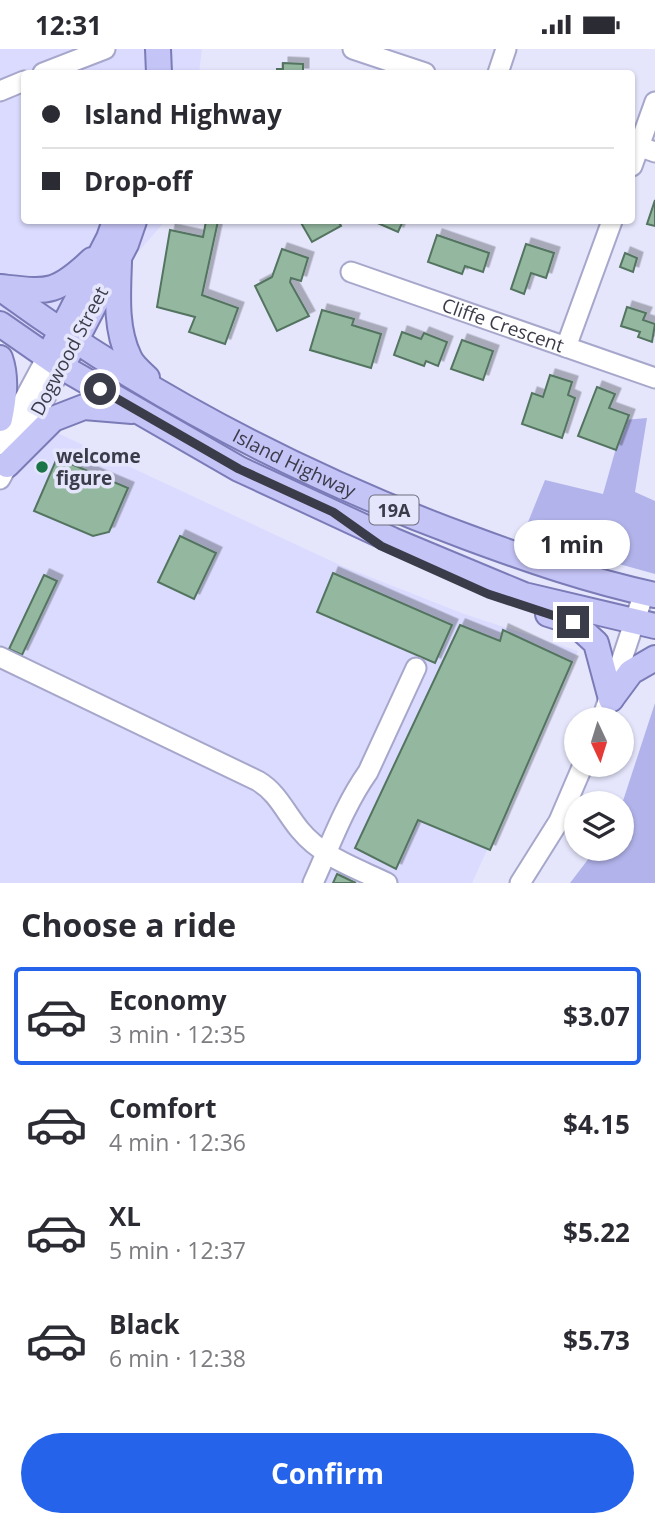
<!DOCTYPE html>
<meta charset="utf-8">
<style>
body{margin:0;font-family:"Open Sans",sans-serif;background:#f7f7f7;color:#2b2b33;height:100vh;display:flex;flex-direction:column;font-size:26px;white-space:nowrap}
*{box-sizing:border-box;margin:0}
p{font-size:23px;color:#7c7c81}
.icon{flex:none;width:38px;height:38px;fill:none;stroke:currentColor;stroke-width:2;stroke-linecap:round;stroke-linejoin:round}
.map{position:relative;height:834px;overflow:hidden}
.panel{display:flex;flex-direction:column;background:#fff;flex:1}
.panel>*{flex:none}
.hud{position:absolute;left:21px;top:21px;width:614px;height:154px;border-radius:7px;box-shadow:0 2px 5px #0004;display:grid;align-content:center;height:154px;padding:0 21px;background:#fff}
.needle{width:46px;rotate:176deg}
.controls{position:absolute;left:564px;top:658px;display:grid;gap:14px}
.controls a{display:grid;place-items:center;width:70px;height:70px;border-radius:50%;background:#fff;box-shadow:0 2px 5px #0004;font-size:35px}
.end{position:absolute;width:32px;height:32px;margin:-16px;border:9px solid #3b3c4a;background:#fff;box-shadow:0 0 0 4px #fff}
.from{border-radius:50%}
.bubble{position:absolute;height:49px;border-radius:24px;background:#fff;box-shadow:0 2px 5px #0004;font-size:23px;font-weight:700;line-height:49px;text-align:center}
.hud b{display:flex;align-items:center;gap:24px;height:66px;font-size:26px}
.hud b+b{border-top:2px solid #e1e1e2}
.hud i{width:18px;height:18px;background:#2b2b33}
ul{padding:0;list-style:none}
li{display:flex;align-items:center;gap:21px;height:98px;margin:0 14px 10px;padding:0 7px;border:4px solid transparent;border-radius:7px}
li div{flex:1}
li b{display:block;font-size:26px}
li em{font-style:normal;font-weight:700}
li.on{border-color:#2563eb}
li>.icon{width:63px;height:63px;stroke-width:1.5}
h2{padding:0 21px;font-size:32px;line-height:84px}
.button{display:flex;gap:14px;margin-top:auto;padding:14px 21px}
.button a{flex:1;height:80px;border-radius:42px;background:#2563eb;color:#fff;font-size:28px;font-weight:700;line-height:80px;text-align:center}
.status{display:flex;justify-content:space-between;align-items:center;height:49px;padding:0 35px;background:#fff;direction:ltr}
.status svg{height:19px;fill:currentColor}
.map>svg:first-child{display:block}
</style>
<div class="status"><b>12:31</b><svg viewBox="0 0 49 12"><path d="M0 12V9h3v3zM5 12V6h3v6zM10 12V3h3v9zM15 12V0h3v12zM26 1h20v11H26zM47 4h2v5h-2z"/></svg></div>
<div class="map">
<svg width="655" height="834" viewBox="0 0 655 834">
<defs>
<filter id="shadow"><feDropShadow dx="5.5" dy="-5.5" stdDeviation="0" flood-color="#0004"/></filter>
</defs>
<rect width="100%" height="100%" fill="#e5e6fc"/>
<g fill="#dadbfe">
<path d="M0,0h202l-3,24h-175v148h141l-118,136 -47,-34z"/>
<path d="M0,341l53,41 289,135 122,48 114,37 -106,232h-472z"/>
</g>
<g fill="#b2b3ea">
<path d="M647,369l-12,74 20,9v73l-133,-37 23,-57 58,14 21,-74z"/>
<path d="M655,654v180h-85l26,-34h25v-42z"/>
</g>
<g fill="#94b7a0" stroke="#537460" stroke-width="2" filter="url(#shadow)">
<path d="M283,14l20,1v9h-26v-4h6z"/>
<path d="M655,151v26l-8,-2z"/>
<path d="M206,172h12l-16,74 36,13 -13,36 -36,-12 6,-15 -38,-10 13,-77 33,7z"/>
<path d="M300,172h38l3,5 -29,16z"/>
<path d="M373,172h30l-5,11z"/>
<path d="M437,186l52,18 -6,19 -18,-6 -3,8 -34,-12z"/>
<path d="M526,195l28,9 -8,25 -15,-5 -7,21 -13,-5z"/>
<path d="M282,200l26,9 -7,23 -10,-3 -1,4 19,34 -32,15 -22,-45 17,-9z"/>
<path d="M625,204l12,5 -4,14 -13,-5z"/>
<path d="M627,258l19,6 -3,7 12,4 -3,18 -14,-5 2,-5 -19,-6z"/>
<path d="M322,261l32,9 -2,6 29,9 -10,34 -61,-18z"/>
<path d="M402,283l19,7 3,-6 23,9 -9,24 -12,-5 -2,5 -30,-11z"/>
<path d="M462,291l31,11 -10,29 -32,-11z"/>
<path d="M550,326l22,7 -4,13 7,3 -13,40 -40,-14 10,-31 11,4z"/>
<path d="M597,338l18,7 -6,14 20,7 -13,35 -38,-14z"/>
<path d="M57,409l71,30 -19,44 -16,4 -59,-25z"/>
<path d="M180,487l36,17 -22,46 -36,-17z"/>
<path d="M333,524l119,52 -17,38 -118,-51z"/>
<path d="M44,526l13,6 -35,74 -13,-6z"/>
<path d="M460,576l40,16 3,-11 69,32 -82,188 -72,-30 -22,49 -41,-21z"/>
<path d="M337,825l19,9h-23z"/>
</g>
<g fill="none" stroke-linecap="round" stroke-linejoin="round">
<g stroke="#a6a7ca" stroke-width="23">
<g id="minor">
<path d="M353,0l72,24"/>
<path d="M43,24l62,-24"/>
<path d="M498,24l8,-24"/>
<path d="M0,42l24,-10"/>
<path d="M632,95l23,8"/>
<path d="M632,117l23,-64"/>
<path id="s1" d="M351,223l304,106"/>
<path d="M566,298l46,-126"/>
<path d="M0,396l47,-88"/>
<path d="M0,430l62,-112"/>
<path d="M0,608l258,124c20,12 27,31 42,49 22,27 56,38 87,53"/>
<path d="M602,670l42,-126"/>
<path d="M313,834c17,-37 31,-77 55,-111l48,-104"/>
<path d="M520,834l39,-62 24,-56"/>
</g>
</g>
<g stroke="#7b7bb7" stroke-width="28">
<g id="major">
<path d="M158,0l1,24"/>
<path d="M119,213c-1,31 -4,66 10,95 3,8 12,15 18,21"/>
<path d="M0,238c48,5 55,8 92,-27"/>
<path id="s2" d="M0,239c143,105 301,188 467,249 62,23 123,44 188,58"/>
<path d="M0,275l62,43 177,102 153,71 132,55 131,31"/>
<path d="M53,298l56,-109 6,-17"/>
<path d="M68,306l58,-111 8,-23"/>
<path d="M0,309c7,20 4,41 0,61"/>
<path d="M7,416l46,-46 31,-12 48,4"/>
<path d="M548,565l25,8 23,21 15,56"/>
<path d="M611,650l20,-27 24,-14"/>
</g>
</g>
<use href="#minor" stroke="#fff" stroke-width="19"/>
<use href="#major" stroke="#c5c4f7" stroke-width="24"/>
</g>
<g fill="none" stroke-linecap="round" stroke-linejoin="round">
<path stroke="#3b3c4a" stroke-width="9" d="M100,340l139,80 94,43 48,34 107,48 85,28"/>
</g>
<circle fill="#1c7549" stroke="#e5e6fc" stroke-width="2.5" cx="42" cy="418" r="7"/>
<g text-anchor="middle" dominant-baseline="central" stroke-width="7" stroke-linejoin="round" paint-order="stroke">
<rect fill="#e5e6fc" stroke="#6e6f7f" stroke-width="2" x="369.5" y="446.5" width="49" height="29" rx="5"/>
<g font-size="18" font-weight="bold" fill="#3b3c4a">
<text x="394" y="461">19A</text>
</g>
<g font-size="19" fill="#3b3c4a" stroke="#e5e6fc">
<text stroke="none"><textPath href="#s1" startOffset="161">Cliffe Crescent</textPath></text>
<text transform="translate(69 302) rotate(-62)">Dogwood Street</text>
<text stroke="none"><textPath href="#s2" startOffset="343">Island Highway</textPath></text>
</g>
<g font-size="19" font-weight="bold" fill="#3b3c4a" stroke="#e5e6fc" text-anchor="start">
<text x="56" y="407">welcome<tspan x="56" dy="22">figure</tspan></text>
</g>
</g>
</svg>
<div class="controls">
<a><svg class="needle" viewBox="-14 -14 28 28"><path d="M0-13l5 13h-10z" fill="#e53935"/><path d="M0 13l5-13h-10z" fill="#7c7c81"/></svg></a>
<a><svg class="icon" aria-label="layers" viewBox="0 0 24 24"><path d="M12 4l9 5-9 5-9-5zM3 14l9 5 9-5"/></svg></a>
</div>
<i class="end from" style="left:100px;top:340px"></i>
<i class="end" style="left:573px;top:573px"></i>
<div class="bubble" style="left:514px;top:471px;width:116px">1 min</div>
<div class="hud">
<b><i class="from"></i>Island Highway</b>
<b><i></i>Drop-off</b>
</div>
</div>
<section class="panel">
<h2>Choose a ride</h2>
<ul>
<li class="on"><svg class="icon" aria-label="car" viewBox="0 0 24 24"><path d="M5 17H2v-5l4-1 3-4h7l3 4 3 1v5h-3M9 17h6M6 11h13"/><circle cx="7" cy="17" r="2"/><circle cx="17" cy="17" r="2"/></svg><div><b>Economy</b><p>3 min · 12:35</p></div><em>$3.07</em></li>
<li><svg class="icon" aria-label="car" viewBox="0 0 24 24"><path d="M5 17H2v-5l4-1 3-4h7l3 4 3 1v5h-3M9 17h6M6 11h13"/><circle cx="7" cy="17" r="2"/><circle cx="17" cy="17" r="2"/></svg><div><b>Comfort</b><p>4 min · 12:36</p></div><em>$4.15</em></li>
<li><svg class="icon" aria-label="car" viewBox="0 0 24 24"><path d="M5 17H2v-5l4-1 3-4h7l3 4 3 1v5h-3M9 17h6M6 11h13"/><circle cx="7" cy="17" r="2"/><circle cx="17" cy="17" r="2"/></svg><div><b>XL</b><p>5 min · 12:37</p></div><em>$5.22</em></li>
<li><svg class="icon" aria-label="car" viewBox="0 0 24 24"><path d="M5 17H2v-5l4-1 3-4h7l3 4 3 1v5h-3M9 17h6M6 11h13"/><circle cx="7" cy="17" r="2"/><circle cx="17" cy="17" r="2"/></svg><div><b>Black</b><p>6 min · 12:38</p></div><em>$5.73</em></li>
</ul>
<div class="button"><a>Confirm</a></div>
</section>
